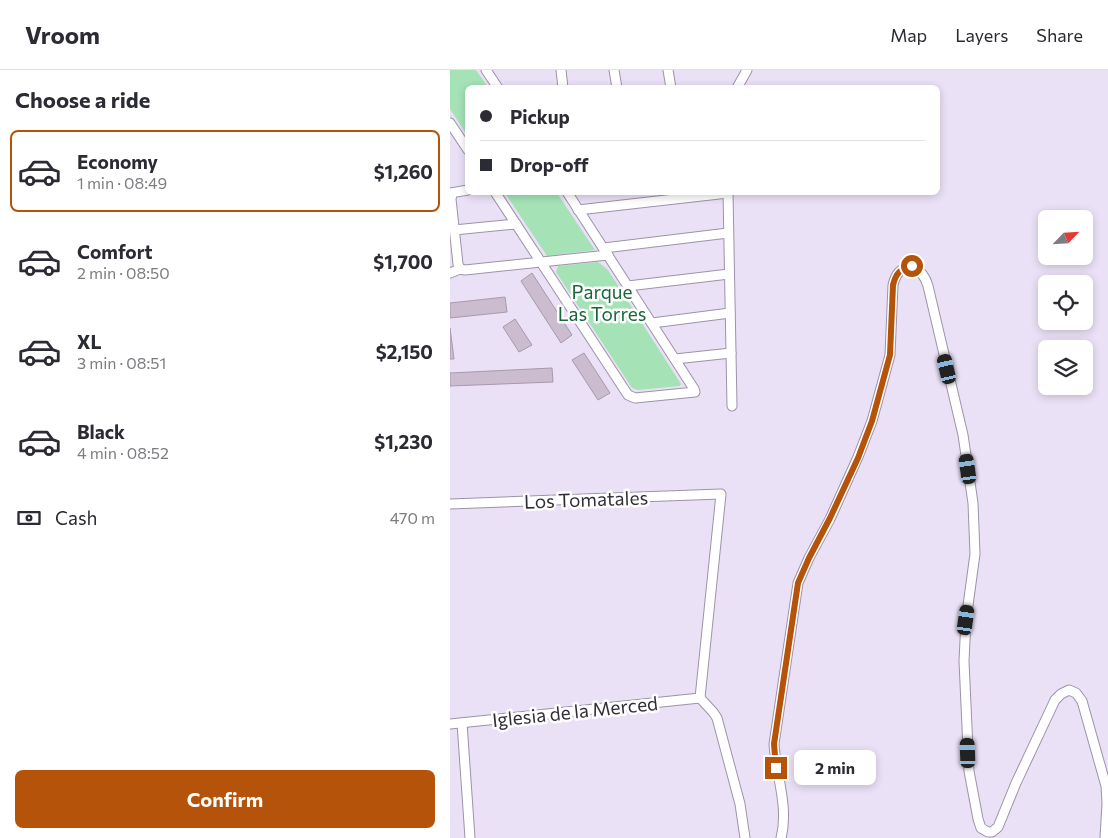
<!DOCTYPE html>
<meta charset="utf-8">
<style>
body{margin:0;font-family:Commissioner,sans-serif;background:#f7f7f7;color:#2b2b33;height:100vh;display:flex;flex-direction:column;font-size:19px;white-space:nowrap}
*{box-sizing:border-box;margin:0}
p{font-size:16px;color:#7c7c81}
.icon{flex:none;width:28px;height:28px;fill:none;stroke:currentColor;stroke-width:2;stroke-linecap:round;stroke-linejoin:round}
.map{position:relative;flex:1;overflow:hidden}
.side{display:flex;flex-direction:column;background:#fff;width:450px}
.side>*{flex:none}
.banner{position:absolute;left:15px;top:15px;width:475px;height:110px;border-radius:8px;box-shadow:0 2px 8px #0003;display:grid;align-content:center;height:110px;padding:0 15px;background:#fff}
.needle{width:32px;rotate:65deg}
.tools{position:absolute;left:588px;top:140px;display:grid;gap:10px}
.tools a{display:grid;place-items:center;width:55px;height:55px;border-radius:8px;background:#fff;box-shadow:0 2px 8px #0003;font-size:25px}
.end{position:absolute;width:22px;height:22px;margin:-11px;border:6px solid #b45309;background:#fff;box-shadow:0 0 0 2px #fff}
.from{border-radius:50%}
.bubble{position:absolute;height:35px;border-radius:8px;background:#fff;box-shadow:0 2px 8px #0003;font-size:16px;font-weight:700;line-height:35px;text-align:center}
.car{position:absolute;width:15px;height:30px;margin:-15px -8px;border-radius:6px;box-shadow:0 0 4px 1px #0007;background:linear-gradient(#222 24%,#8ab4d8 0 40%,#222 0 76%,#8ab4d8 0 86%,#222 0)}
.banner b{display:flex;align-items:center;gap:18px;height:48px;font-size:19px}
.banner b+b{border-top:1px solid #e1e1e2}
.banner i{width:12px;height:12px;background:#2b2b33}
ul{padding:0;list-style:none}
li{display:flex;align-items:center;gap:15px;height:82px;margin:0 10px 8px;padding:0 5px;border:2px solid transparent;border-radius:8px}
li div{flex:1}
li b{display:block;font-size:19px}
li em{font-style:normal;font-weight:700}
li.selected{border-color:#b45309}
li>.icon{width:45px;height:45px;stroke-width:1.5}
h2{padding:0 15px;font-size:22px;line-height:60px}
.pay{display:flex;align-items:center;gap:12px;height:55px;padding:0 15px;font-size:19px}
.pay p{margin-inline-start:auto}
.cta{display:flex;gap:10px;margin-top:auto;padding:10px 15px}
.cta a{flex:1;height:58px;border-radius:8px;background:#b45309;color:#fff;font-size:20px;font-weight:700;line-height:58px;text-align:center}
header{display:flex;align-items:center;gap:30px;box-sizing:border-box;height:70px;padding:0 25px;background:#fff;border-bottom:1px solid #e1e1e2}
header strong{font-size:24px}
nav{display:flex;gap:28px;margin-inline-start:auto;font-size:18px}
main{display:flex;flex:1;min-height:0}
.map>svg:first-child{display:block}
</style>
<header>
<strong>Vroom</strong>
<nav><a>Map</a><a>Layers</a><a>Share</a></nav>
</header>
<main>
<section class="side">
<h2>Choose a ride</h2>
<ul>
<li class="selected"><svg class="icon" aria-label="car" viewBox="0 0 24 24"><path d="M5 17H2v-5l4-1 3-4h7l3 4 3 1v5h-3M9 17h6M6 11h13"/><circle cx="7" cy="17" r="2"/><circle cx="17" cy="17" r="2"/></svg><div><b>Economy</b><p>1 min · 08:49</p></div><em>$1,260</em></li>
<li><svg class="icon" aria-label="car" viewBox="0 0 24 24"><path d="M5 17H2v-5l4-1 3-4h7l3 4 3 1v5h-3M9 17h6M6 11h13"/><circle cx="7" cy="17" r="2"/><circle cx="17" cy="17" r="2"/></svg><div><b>Comfort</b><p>2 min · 08:50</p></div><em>$1,700</em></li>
<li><svg class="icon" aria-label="car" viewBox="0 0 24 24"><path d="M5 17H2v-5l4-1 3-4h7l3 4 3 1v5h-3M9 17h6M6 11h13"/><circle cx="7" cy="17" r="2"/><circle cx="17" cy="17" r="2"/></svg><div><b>XL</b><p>3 min · 08:51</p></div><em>$2,150</em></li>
<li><svg class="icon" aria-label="car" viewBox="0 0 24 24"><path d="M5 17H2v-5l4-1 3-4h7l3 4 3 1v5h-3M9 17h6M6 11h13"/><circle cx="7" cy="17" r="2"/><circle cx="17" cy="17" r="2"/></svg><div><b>Black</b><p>4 min · 08:52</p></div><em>$1,230</em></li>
</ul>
<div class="pay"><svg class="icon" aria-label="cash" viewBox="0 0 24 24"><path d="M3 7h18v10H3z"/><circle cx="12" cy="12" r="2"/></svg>Cash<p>470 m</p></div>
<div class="cta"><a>Confirm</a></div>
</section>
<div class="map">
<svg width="658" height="768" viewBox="0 0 658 768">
<rect width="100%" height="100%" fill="#ebe1f7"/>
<g fill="#a5e3b7">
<path d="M0,0h26l12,17 -20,1 -1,47 -17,-26z"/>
<path d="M55,123h52l38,57 -48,6z"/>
<path d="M148,192l10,8 73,114 -1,2 -42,4 -6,-2 -76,-116 2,-6z"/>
</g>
<g fill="#ccbccf" stroke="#a898ab">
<path d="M82,203l40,62 -11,8 -40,-62z"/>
<path d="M55,227l2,15 -57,6v-15z"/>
<path d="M65,249l17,26 -13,7 -16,-25z"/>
<path d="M0,258l4,31h-4z"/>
<path d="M134,283l26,40 -12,7 -26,-40z"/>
<path d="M102,298l1,14 -103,4v-13z"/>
</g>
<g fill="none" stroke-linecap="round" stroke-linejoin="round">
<g stroke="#9d93a7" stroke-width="11">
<g id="minor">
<path d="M36,0l12,18"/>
<path d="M111,0l2,18"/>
<path d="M164,0l3,18"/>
<path d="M218,0l3,18"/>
<path d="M287,18l10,-18"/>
<path d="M0,53l18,27"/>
<path d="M45,122l133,203 7,3 60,-6 -1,-3 -127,-197"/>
<path d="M278,122l4,214"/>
<path d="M0,123l18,-3"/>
<path d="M2,124l-1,5 7,65 2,5"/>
<path d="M128,140l150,-17"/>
<path d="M4,160l62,-6"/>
<path d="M154,178l124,-15"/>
<path d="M0,203l10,-4 5,1 143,-15"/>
<path d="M178,216l101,-12"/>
<path d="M202,253l78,-10"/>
<path d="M225,289l56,-6"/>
<path d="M0,434l271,-10 -21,204"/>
<path d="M250,628l13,14 4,6 23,86 5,34"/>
<path d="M12,653l8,115"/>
<path d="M0,654l250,-26"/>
<path d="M331,768c8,-31 -5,-63 -7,-94l24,-161 11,-25 21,-39 28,-62 14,-36 18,-66 3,-70c3,-12 7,-16 18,-19 10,5 14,10 17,20l35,149 10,68 2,51 -9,66 -2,41 5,110 9,48 3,9 7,4h4l6,-5 18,-44 39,-83 6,-6 8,-4 7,3 6,8 24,85 1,17 -2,35"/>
</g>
</g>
<use href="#minor" stroke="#fff" stroke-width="9"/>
</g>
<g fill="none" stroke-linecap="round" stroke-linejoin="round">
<path stroke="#b45309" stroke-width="6" d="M326,698l-2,-24 24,-161 11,-25 21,-40 28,-60 14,-37 18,-66 3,-70c3,-12 7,-16 19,-19"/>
</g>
<g text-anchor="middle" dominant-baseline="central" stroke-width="5" stroke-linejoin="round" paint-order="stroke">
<g font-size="19" fill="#17673a" stroke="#fff">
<text x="152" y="221">Parque<tspan x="152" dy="22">Las Torres</tspan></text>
</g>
<g font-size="19" fill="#322e36" stroke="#fff">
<text transform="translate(136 429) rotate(-2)">Los Tomatales</text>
<text transform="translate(125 641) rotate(-6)">Iglesia de la Merced</text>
</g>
</g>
</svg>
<div class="tools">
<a><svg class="needle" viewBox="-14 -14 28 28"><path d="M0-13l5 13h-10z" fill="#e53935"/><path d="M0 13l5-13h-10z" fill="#7c7c81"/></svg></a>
<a><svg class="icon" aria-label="locate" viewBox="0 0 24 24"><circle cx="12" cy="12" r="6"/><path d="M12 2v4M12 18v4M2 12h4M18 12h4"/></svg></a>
<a><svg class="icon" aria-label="layers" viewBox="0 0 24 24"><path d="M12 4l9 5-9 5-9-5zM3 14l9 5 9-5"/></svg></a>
</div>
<i class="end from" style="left:462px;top:196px"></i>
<i class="end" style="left:326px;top:698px"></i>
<div class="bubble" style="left:344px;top:680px;width:82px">2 min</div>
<i class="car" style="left:497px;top:299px;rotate:347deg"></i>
<i class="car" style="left:518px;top:399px;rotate:352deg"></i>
<i class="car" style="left:516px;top:550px;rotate:8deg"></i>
<i class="car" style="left:518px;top:683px;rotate:358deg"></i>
<div class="banner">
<b><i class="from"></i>Pickup</b>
<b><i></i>Drop-off</b>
</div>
</div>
</main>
